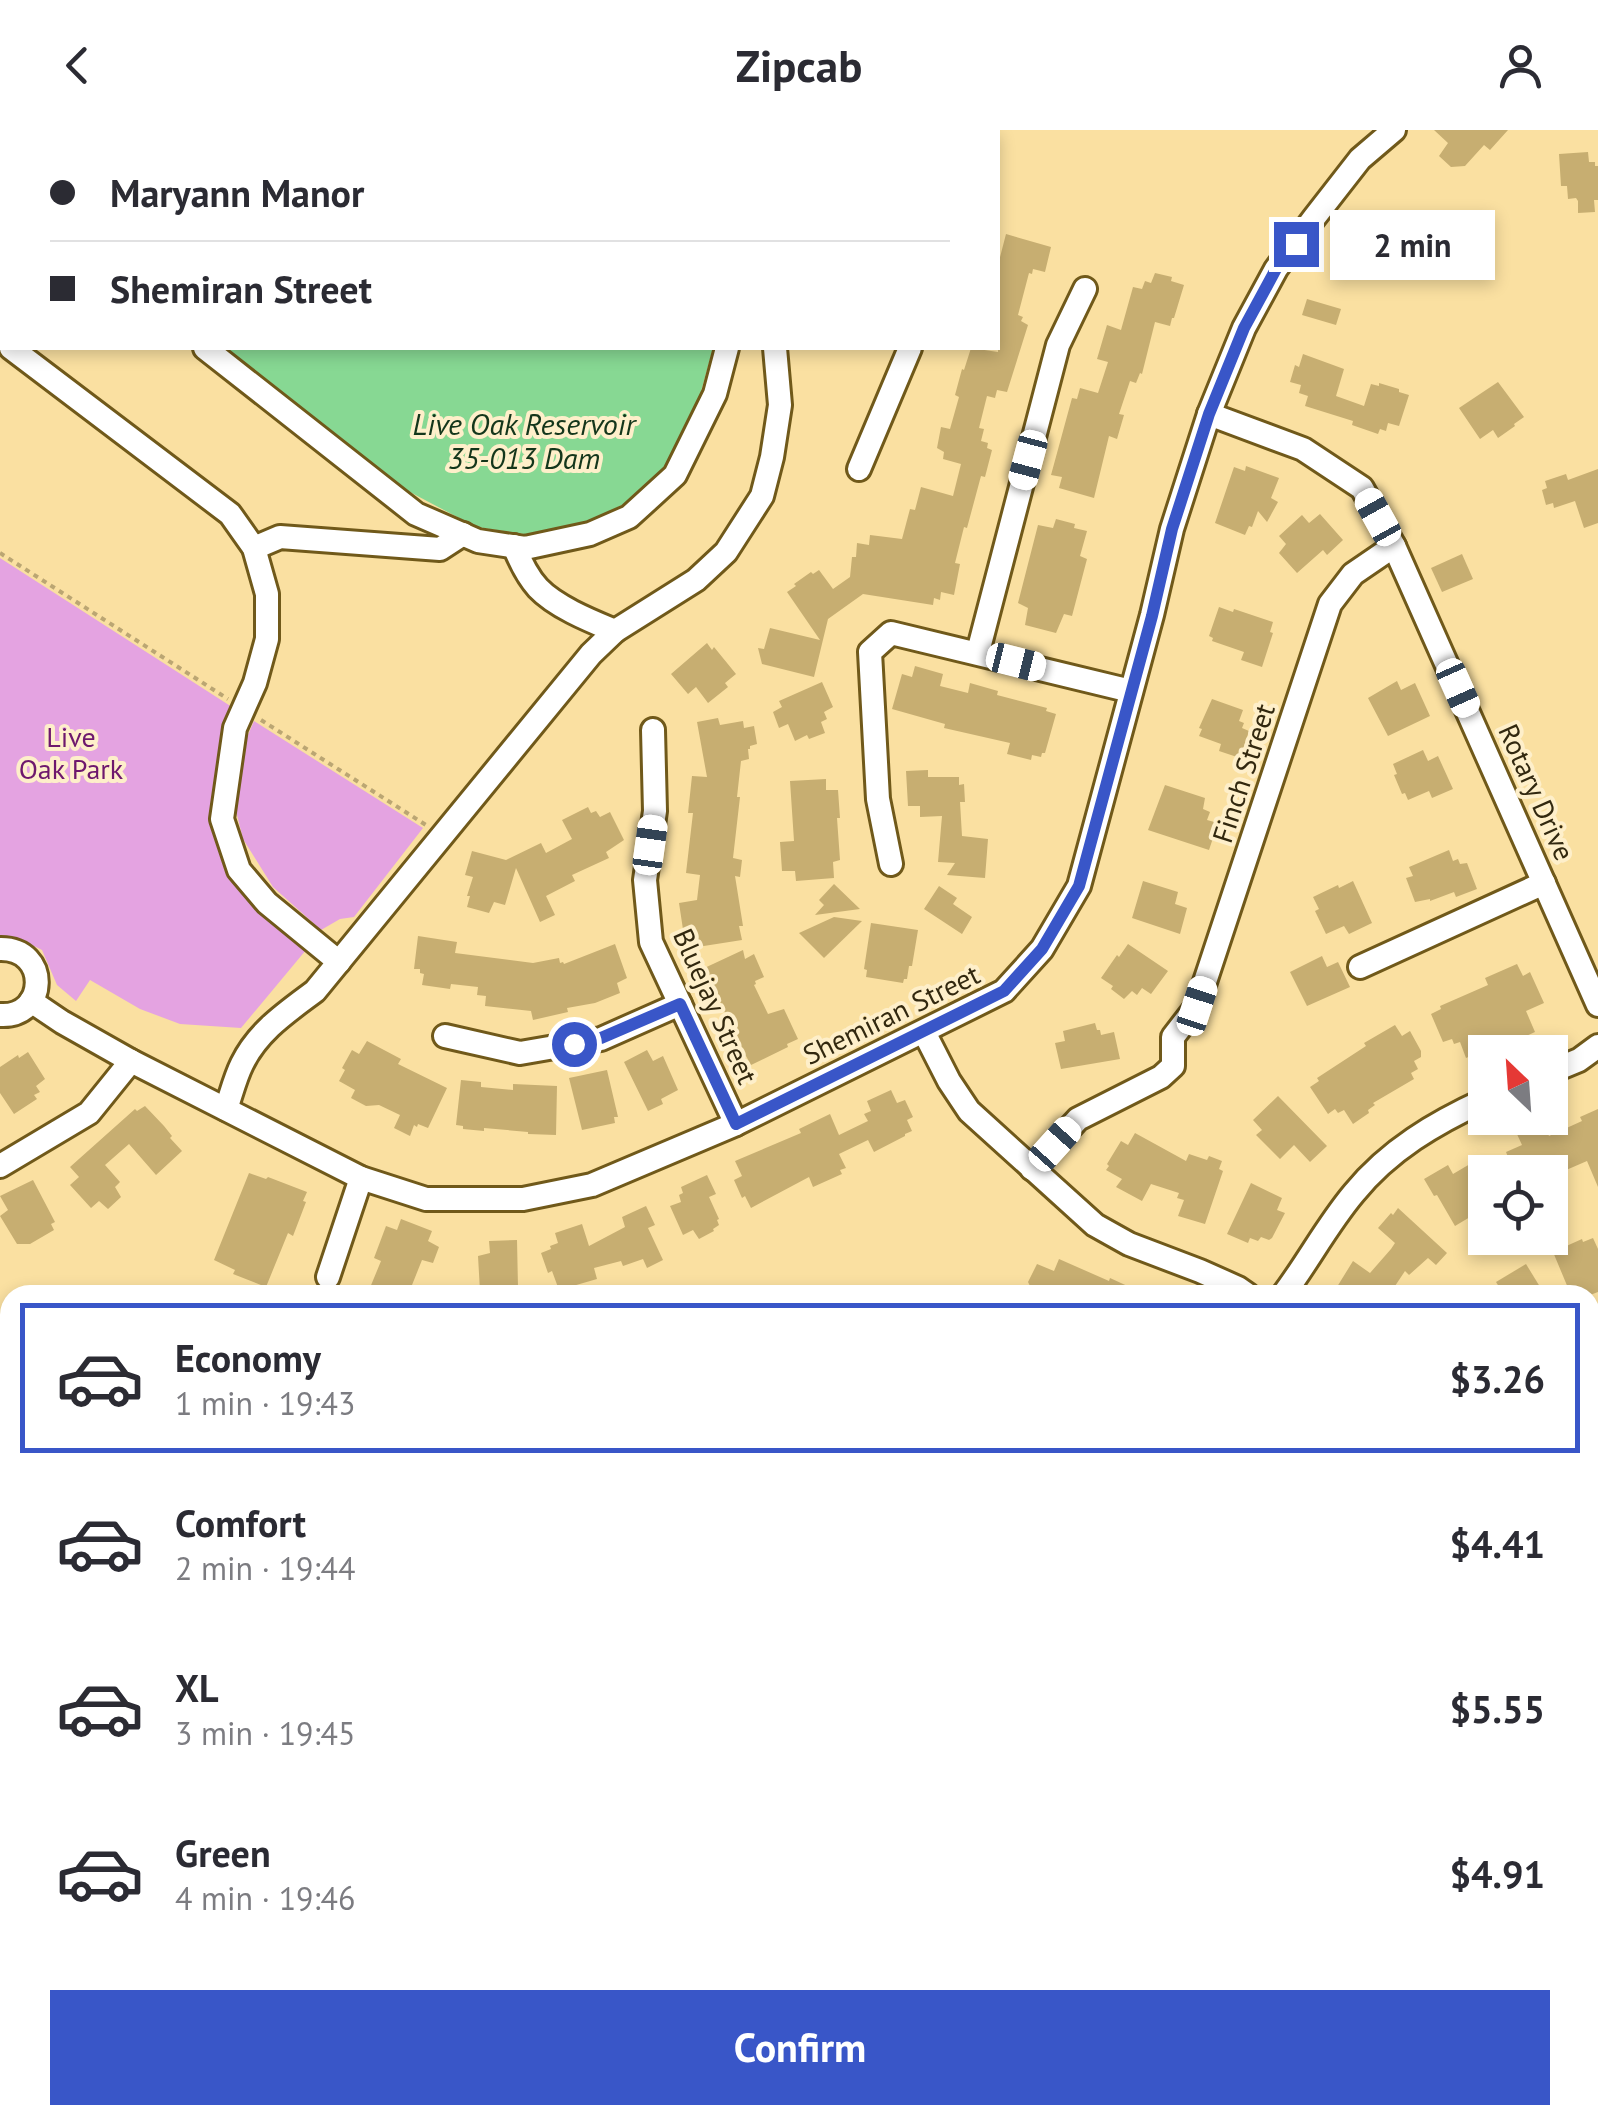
<!DOCTYPE html>
<meta charset="utf-8">
<style>
body{margin:0;font-family:"PT Sans",sans-serif;background:#f7f7f7;color:#2b2b33;height:100vh;display:flex;flex-direction:column;font-size:38px;white-space:nowrap}
*{box-sizing:border-box;margin:0}
p{font-size:32px;color:#7c7c81}
.icon{flex:none;width:55px;height:55px;fill:none;stroke:currentColor;stroke-width:2;stroke-linecap:round;stroke-linejoin:round}
.map{position:relative;flex:1;overflow:hidden}
.sheet{position:absolute;left:0px;top:1155px;width:1600px;height:840px;display:flex;flex-direction:column;background:#fff;border-radius:30px 30px 0 0;box-shadow:0 5px 15px #0003}
.sheet>*{flex:none}
.guide{position:absolute;left:0px;top:0px;width:1000px;height:220px;box-shadow:0 5px 15px #0003;display:grid;align-content:center;height:220px;padding:0 50px;background:#fff}
.needle{width:65px;rotate:335deg}
.controls{position:absolute;left:1468px;top:905px;display:grid;gap:20px}
.controls a{display:grid;place-items:center;width:100px;height:100px;border-radius:0px;background:#fff;box-shadow:0 5px 15px #0003;font-size:50px}
.end{position:absolute;width:45px;height:45px;margin:-22px;border:12px solid #3956c8;background:#fff;box-shadow:0 0 0 5px #fff}
.from{border-radius:50%}
.bubble{position:absolute;height:70px;border-radius:0px;background:#fff;box-shadow:0 5px 15px #0003;font-size:32px;font-weight:800;line-height:70px;text-align:center}
.car{position:absolute;width:30px;height:60px;margin:-30px -15px;border-radius:12px;box-shadow:0 0 8px 2px #0007;background:linear-gradient(#fff 24%,#345 0 40%,#fff 0 76%,#345 0 86%,#fff 0)}
.guide b{display:flex;align-items:center;gap:35px;height:95px;font-size:38px}
.guide b+b{border-top:2px solid #e1e1e2}
.guide i{width:25px;height:25px;background:#2b2b33}
ul{padding:18px 0 0;list-style:none}
li{display:flex;align-items:center;gap:30px;height:150px;margin:0 20px 15px;padding:0 30px;border:5px solid transparent;border-radius:0px}
li div{flex:1}
li b{display:block;font-size:38px}
li em{font-style:normal;font-weight:800}
li.selected{border-color:#3956c8}
li>.icon{width:90px;height:90px;stroke-width:1.5}
.button{display:flex;gap:20px;margin-top:auto;padding:20px 50px}
.button a{flex:1;height:115px;border-radius:0px;background:#3956c8;color:#fff;font-size:40px;font-weight:800;line-height:115px;text-align:center}
header{display:flex;justify-content:space-between;align-items:center;height:130px;padding:0 50px;background:#fff;font-size:45px;font-weight:800}
.map>svg:first-child{display:block}
</style>
<header><svg class="icon" aria-label="back" viewBox="0 0 24 24"><path d="M15 5l-7 7 7 7"/></svg>Zipcab<svg class="icon" aria-label="person" viewBox="0 0 24 24"><circle cx="12" cy="8" r="4"/><path d="M4 21q1-7 8-7t8 7"/></svg></header>
<div class="map">
<svg width="1598" height="1995" viewBox="0 0 1598 1995">
<rect width="100%" height="100%" fill="#fae0a1"/>
<g fill="#e4a3e1">
<path d="M0,428l232,149 -14,51 -2,46 4,32 86,114 -65,78 -61,-4 -40,-15 -50,-29 -14,21 -19,-16 -15,-35 -18,-9 -24,-3z"/>
<path d="M254,591l169,107 -69,89 -14,2 -19,11 -48,-43 -30,-48 -9,-36 7,-52z"/>
</g>
<g fill="#87d893">
<path d="M0,0h770v2h-768v44l-2,-2z"/>
<path d="M223,218h490l-19,69 -28,48 -38,37 -47,24 -51,9 -54,-8 -68,-36z"/>
</g>
<g fill="#c7ae71">
<path d="M1434,0h74l-18,20 -6,-5 -19,21 -14,1 -12,-11 9,-13z"/>
<path d="M1588,22l1,10h6v4h3v34h-4l1,12 -17,1v-12l-2,-3 -8,1 -1,-13h-6l-2,-32z"/>
<path d="M1006,104l45,13 -6,25 -12,-3 -1,5 -3,-1 -11,42 5,2 -2,4 7,4 -21,67 -10,-2 -2,8 -8,-2 -8,32 5,1 -3,12 7,2 -1,5 5,2 -7,27 -4,-1 -14,52 -3,-1 -9,36 5,1 -6,31 -13,-3 -1,8 -6,-2 -1,7 -70,-11 -35,25 -14,58 -52,-13 -4,-16 6,1 6,-21 50,12 -33,-48 9,-6 -2,-2 17,-12 2,2 6,-4 14,19 17,-12 2,-20h4l1,-14 12,2 1,-10 32,4 8,-30 5,1 6,-23 32,9 8,-32 -18,-5 1,-7 -7,-4 4,-21 9,2 9,-32 -4,-2 7,-26 2,1 7,-22 27,4v-87z"/>
<path d="M1155,143l17,4 -1,4 13,4 -10,33h-2l-2,8 -15,-4 -13,52 -2,-1 -4,10 -6,-2 -11,33 5,1 -7,24 -8,-3 -15,62 -35,-10 3,-11 -11,-2 21,-77 5,1 3,-11 18,5 10,-31 -11,-3 10,-34 14,5 12,-43 9,2 3,-8 6,2z"/>
<path d="M1307,169l34,10 -5,16 -34,-10z"/>
<path d="M1303,224l41,15 -8,27 28,10 7,-22 8,2v-3l20,6v3l10,3 -10,31 -11,-3 -2,8 -6,-2 -2,5 -26,-9 1,-4 -48,-15 3,-10 -9,-3 2,-8 -11,-3 5,-17 4,2z"/>
<path d="M1498,252l26,35 -10,7 1,2 -17,12 -5,-8 -13,9 -21,-31z"/>
<path d="M1246,336l33,12 -8,20 7,4 -11,20 -9,-11 -6,16 -3,-1 -4,9 -30,-12 19,-56 11,4z"/>
<path d="M1598,339v54l-14,5 -9,-27 -21,7 -1,-5 -7,2 -4,-15 5,-2 -2,-7 21,-7 2,6z"/>
<path d="M1320,384l23,26 -16,15 -4,-5 -26,23 -18,-20 7,-9 -7,-8 23,-21 7,8z"/>
<path d="M1056,389l19,5 -1,4 13,3 -7,25 7,3 -15,57 -8,-2 -8,19 -31,-8 3,-17 -10,-5 20,-78 15,3z"/>
<path d="M1462,424l11,25 -31,13 -11,-24z"/>
<path d="M1219,477l14,5 1,-3 39,13 -3,10 3,1 -11,34 -21,-7 3,-8 -32,-11 1,-3 -4,-2z"/>
<path d="M707,513l5,7 2,-3 22,27 -11,9 3,4 -20,16 -12,-16 -8,7 -17,-20z"/>
<path d="M915,536l28,8 -3,12 28,7 2,-10 28,8 -1,4 50,13 -1,3 10,3 -11,39h-3l-1,4 -9,-2 -1,5 -24,-6 3,-11 -66,-15 1,-4 -53,-15 10,-35 10,3z"/>
<path d="M1397,551l4,9 14,-7 15,33 -42,20 -20,-38z"/>
<path d="M822,552l11,25 -9,5 3,7 -6,3 4,11 -16,6 -2,-4 -12,6 -7,-17 -9,4 -6,-16 9,-5 -3,-6z"/>
<path d="M1212,569l31,11 -4,11 5,2 -2,5 7,3 -9,27 -21,-7 2,-7 -22,-8 3,-7 -3,-1z"/>
<path d="M718,588l2,7 23,-4 1,7 10,-2 3,18 -7,2v3h-2l1,10 -8,2 -4,36h3l-7,61 9,2 -2,17 -5,-1 8,50h-4l3,14 -51,8 -2,-13 -5,1 -5,-33 18,-3 3,-25 -14,-2 7,-60h-5l4,-37 15,1 -10,-55z"/>
<path d="M1423,620l5,11 10,-5 15,33 -21,9 -3,-7 -21,9 -3,-7 -3,1 -8,-19 3,-1 -4,-10z"/>
<path d="M928,640v7h31v8l5,-1 1,18h-5l2,34 26,3 -3,39 -38,-3 8,-12 -17,-1 4,-46 -22,1v-11h-12l-2,-35z"/>
<path d="M826,649v11h12l2,28h-3l3,42 -7,2 1,16 -38,3 -1,-10h-13l-2,-29 14,-1 -4,-60z"/>
<path d="M1165,655l40,13 -2,11 7,3 -3,8 11,3 -9,27 -61,-20z"/>
<path d="M588,677l3,6 5,-2 4,6 10,-5 14,28 -18,12 3,6 -37,17 3,6 -29,15 9,19 -15,7 -24,-54 -11,37 -11,-3 -5,11 -22,-6 3,-11h-3l6,-19 -8,-2 7,-24 34,9 35,-17 5,10 26,-14 -10,-19z"/>
<path d="M1449,720l4,11 5,-2 2,5 7,-1 10,26 -21,8 -2,-5 -24,9v-2l-15,3 -9,-24 7,-2 -4,-9z"/>
<path d="M1143,751l35,11 -3,12 12,4 -7,26 -48,-16z"/>
<path d="M1353,751l19,42 -23,11 -5,-8 -18,8 -11,-23 4,-2 -6,-12 25,-12 1,3z"/>
<path d="M834,754l26,25 -45,6 9,-10 -5,-5z"/>
<path d="M939,756l18,12 -4,6 19,13 -10,17 -38,-25z"/>
<path d="M834,787l28,4 -38,37 -25,-25z"/>
<path d="M871,793l47,7 -6,36h-3l-2,13h-3l-1,4 -37,-6 1,-7 -3,-1z"/>
<path d="M418,806l39,6 -2,11 78,10 26,-5 1,5 3,-1 1,2 51,-20 12,34 -10,5 3,10 -25,10 -28,5 1,4 -35,8 -2,-9 -46,-5 1,-10 -9,-1 1,-8 -27,-3 -1,5 -28,-4 2,-11 -4,-1v-4h-6z"/>
<path d="M1128,814l40,27 -17,23 -9,-6 -5,7 -5,-4 -8,8 -13,-10 2,-3 -12,-8 16,-23 2,2z"/>
<path d="M743,820l2,9 9,-5 10,23 -9,4 1,3 -2,1 14,29 16,-5 14,30 -11,5 1,3 -37,18 -5,-9 -3,1 -16,-32 3,-1 -13,-29 -7,1 -12,-25z"/>
<path d="M1322,826l5,11 11,-5 12,25 -43,19 -17,-34z"/>
<path d="M1517,834l6,12 7,-4 14,31 -18,8 9,21 -22,10 -3,-6 -26,11 1,3 -19,8 -6,-16 -6,2 -2,-5 -9,3 -12,-28 10,-5 -1,-3 48,-21 -3,-7z"/>
<path d="M1095,893l2,7h3l1,5 13,-3 6,27 -59,10 -6,-26 10,-2 -2,-10z"/>
<path d="M1395,895l7,11 8,-5 11,20v6l-7,4 4,8 -7,4 3,6 -41,24 2,2 -7,5 1,3 -16,11 -9,-14 -6,3 -3,-4 -7,5 -18,-27 9,-6 -2,-3 49,-32 -2,-3z"/>
<path d="M367,911l34,18 -3,5 49,24 -19,40 -10,-4 -1,3 -3,-2 -4,11 -16,-8 6,-13 -21,-10 -13,1 -15,-8 4,-8 -16,-9 6,-11 -3,-2 10,-18 7,4z"/>
<path d="M647,920l6,11 10,-5 15,34 -17,9 2,5 -15,7 -24,-49z"/>
<path d="M28,922l17,27 -9,7 4,6 -6,3 3,4 -23,15 -14,-21v-26l18,-12 1,3z"/>
<path d="M607,940l11,47h-4l1,6 -33,7 -13,-52z"/>
<path d="M461,950l20,2v5l32,3v-6l44,2 -1,49 -28,-1v-2l-44,-4v3l-21,-2v-3l-7,-1z"/>
<path d="M891,960l6,13 8,-3 8,17 -6,3 5,11 -7,3v2l-31,16 -6,-12 -29,14 7,14 -6,2 2,4 -29,13 -4,-10 -58,31 -6,-12 -3,2 -8,-18 8,-4 -7,-15 66,-28 -2,-4 31,-15 9,21 29,-14 -4,-7 7,-3 -4,-10z"/>
<path d="M1278,966l49,50 -17,16 -16,-17 -14,14 -24,-24 6,-5 -9,-10z"/>
<path d="M145,976l19,20 8,10 -2,2 12,13 -26,24 -27,-31 -24,21 15,17 -5,5 6,10 -13,12 -9,-8 -8,7 -21,-23 9,-8 -9,-10 65,-58 2,2z"/>
<path d="M1598,979v78l-11,-26 -37,16v-5h-36l-8,-20 16,-7 -6,-13 26,-11 7,15 33,-15 -2,-4z"/>
<path d="M1135,1003l51,28 3,-7 18,6 2,-4 13,5 -3,8 4,2 -18,53 -27,-8 6,-16 -7,-2 2,-5 -28,-9 -9,17 -26,-14 6,-8 -16,-9 3,-4 -2,-2 14,-23 7,4z"/>
<path d="M1470,1034l15,25v5l-6,3 6,11 -30,18 -18,-31 -3,1 -10,-17 24,-14 5,9z"/>
<path d="M249,1043l17,6 2,-2 39,15 -4,9 3,1 -13,34 -5,-3 -22,54 -33,-13 2,-4 -21,-10z"/>
<path d="M707,1045l9,19 -7,3 10,22 -2,1 2,5 -6,4 1,2 -15,8 -6,-9 -10,5 -13,-29 11,-4 -2,-7 4,-2 -2,-6z"/>
<path d="M33,1050l22,42 -4,2 3,6 -24,14h-13l-17,-28 8,-6 -8,-14z"/>
<path d="M1251,1053l31,15 -5,12 8,3 -13,25 -3,2 -8,-3 -3,4 -8,-3 -2,5 -21,-9z"/>
<path d="M646,1076l9,19 -7,3 15,32 -16,8 -4,-9 -20,7 -2,-5 -27,7 3,11 -38,11 -7,-19 -4,2 -7,-20 10,-4 -1,-3 8,-3 -3,-10 27,-9 7,22 36,-19 -3,-10z"/>
<path d="M1398,1078l49,45 -11,12 -8,-7 -19,17 -4,-4 -16,24h-57l21,-34 17,12 21,-24 4,-6 -17,-15 13,-15 2,2z"/>
<path d="M401,1089l31,12 -4,10 11,6 -6,16 -11,-3 -14,35h-41l14,-34 -7,-3 12,-32 11,4z"/>
<path d="M1593,1108l5,11v43l-8,3h-19l-18,-43 29,-13 1,3z"/>
<path d="M517,1110l1,47 -15,1v7h-16v-4h-7l-2,-35 12,-3 -1,-12z"/>
<path d="M1059,1129l50,22 1,-3 37,17h-121l4,-9 -2,-4 9,-18 17,7z"/>
<path d="M1526,1134l19,31h-41l-8,-13z"/>
</g>
<g fill="none" stroke-linecap="round" stroke-linejoin="round">
<g stroke="#70591a" stroke-width="28">
<g id="minor">
<path d="M828,0l10,2"/>
<path d="M783,2v-2"/>
<path d="M966,2v-2"/>
<path d="M0,55l2,2"/>
<path d="M11,218l219,166 24,34 13,46v45l-12,44 -20,45 -13,91 17,51 28,33 72,59"/>
<path d="M205,218l211,166 62,27 47,7 65,-14 39,-17 46,-42 40,-81 12,-46"/>
<path d="M1209,284l94,35 59,39 32,58 204,459"/>
<path d="M859,339l51,-121"/>
<path d="M514,416c6,15 13,30 24,42 18,19 53,33 77,43"/>
<path d="M254,418l26,-11 160,12 23,-15"/>
<path d="M978,522l80,-307 27,-56"/>
<path d="M653,600l2,81 -10,69 6,62 85,182"/>
<path d="M891,734l-13,-65 -8,-147 21,-19 240,58"/>
<path d="M0,819c50,-1 48,69 0,66"/>
<path d="M1360,837l184,-84"/>
<path d="M31,871l31,21 69,39 230,117 65,21h97l69,-14 144,-61 268,-133 38,-42 37,-63 73,-271 20,-86 37,-115 35,-86 32,-59 38,-51 46,-59 34,-29"/>
<path d="M924,902l25,49 20,30 126,114 34,19 71,27 38,17 10,7"/>
<path d="M445,906l75,17 81,-14 79,-35"/>
<path d="M1550,942l29,-12 19,-14"/>
<path d="M226,979c5,-14 9,-31 16,-45 16,-33 45,-52 73,-73l276,-337 24,-23 81,-51 30,-28 36,-56 10,-39 8,-52 -5,-57"/>
<path d="M0,1036l89,-53 42,-52"/>
<path d="M1032,1039l46,-50 83,-42 12,-11v-29l24,-31 133,-402 23,-30 41,-28"/>
<path d="M328,1147l33,-99"/>
<path d="M1283,1165c25,-33 44,-70 71,-102 35,-43 81,-70 131,-93"/>
<path d="M1590,1230l3,-2"/>
<path d="M1598,1566l-2,48 2,7"/>
<path d="M1414,1985l5,10"/>
<path d="M885,1995l1,-10"/>
</g>
</g>
<g stroke="#bba673" stroke-width="4" stroke-dasharray="5 5" stroke-linecap="butt">
<path d="M0,423l228,146"/>
<path d="M261,590l165,105"/>
</g>
<use href="#minor" stroke="#fff" stroke-width="22"/>
</g>
<g fill="none" stroke-linecap="round" stroke-linejoin="round">
<path stroke="#3956c8" stroke-width="12" d="M574,914l27,-6 79,-34 56,120 268,-133 38,-42 37,-63 73,-270 20,-87 37,-115 35,-86 32,-59 20,-25"/>
</g>
<g text-anchor="middle" dominant-baseline="central" stroke-width="8" stroke-linejoin="round" paint-order="stroke">
<g font-size="28" fill="#6e186d" stroke="#feefca">
<text x="71" y="606">Live<tspan x="71" dy="32">Oak Park</tspan></text>
</g>
<g font-size="28" fill="#32280f" stroke="#feefca">
<text transform="translate(1243 643) rotate(-72)">Finch Street</text>
<text transform="translate(1537 662) rotate(66)">Rotary Drive</text>
<text transform="translate(716 876) rotate(66)">Bluejay Street</text>
<text transform="translate(891 884) rotate(-26)">Shemiran Street</text>
</g>
<g font-size="30" font-style="italic" fill="#14361b" stroke="#feefca">
<text x="524" y="293">Live Oak Reservoir<tspan x="524" dy="34">35-013 Dam</tspan></text>
</g>
</g>
</svg>
<div class="controls">
<a><svg class="needle" viewBox="-14 -14 28 28"><path d="M0-13l5 13h-10z" fill="#e53935"/><path d="M0 13l5-13h-10z" fill="#7c7c81"/></svg></a>
<a><svg class="icon" aria-label="locate" viewBox="0 0 24 24"><circle cx="12" cy="12" r="6"/><path d="M12 2v4M12 18v4M2 12h4M18 12h4"/></svg></a>
</div>
<i class="end from" style="left:574px;top:914px"></i>
<i class="end" style="left:1296px;top:114px"></i>
<div class="bubble" style="left:1330px;top:80px;width:165px">2 min</div>
<i class="car" style="left:1028px;top:330px;rotate:195deg"></i>
<i class="car" style="left:1378px;top:387px;rotate:331deg"></i>
<i class="car" style="left:1016px;top:532px;rotate:104deg"></i>
<i class="car" style="left:1458px;top:558px;rotate:156deg"></i>
<i class="car" style="left:650px;top:715px;rotate:8deg"></i>
<i class="car" style="left:1197px;top:876px;rotate:18deg"></i>
<i class="car" style="left:1055px;top:1014px;rotate:42deg"></i>
<div class="guide">
<b><i class="from"></i>Maryann Manor</b>
<b><i></i>Shemiran Street</b>
</div>
<section class="sheet">
<ul>
<li class="selected"><svg class="icon" aria-label="car" viewBox="0 0 24 24"><path d="M5 17H2v-5l4-1 3-4h7l3 4 3 1v5h-3M9 17h6M6 11h13"/><circle cx="7" cy="17" r="2"/><circle cx="17" cy="17" r="2"/></svg><div><b>Economy</b><p>1 min · 19:43</p></div><em>$3.26</em></li>
<li><svg class="icon" aria-label="car" viewBox="0 0 24 24"><path d="M5 17H2v-5l4-1 3-4h7l3 4 3 1v5h-3M9 17h6M6 11h13"/><circle cx="7" cy="17" r="2"/><circle cx="17" cy="17" r="2"/></svg><div><b>Comfort</b><p>2 min · 19:44</p></div><em>$4.41</em></li>
<li><svg class="icon" aria-label="car" viewBox="0 0 24 24"><path d="M5 17H2v-5l4-1 3-4h7l3 4 3 1v5h-3M9 17h6M6 11h13"/><circle cx="7" cy="17" r="2"/><circle cx="17" cy="17" r="2"/></svg><div><b>XL</b><p>3 min · 19:45</p></div><em>$5.55</em></li>
<li><svg class="icon" aria-label="car" viewBox="0 0 24 24"><path d="M5 17H2v-5l4-1 3-4h7l3 4 3 1v5h-3M9 17h6M6 11h13"/><circle cx="7" cy="17" r="2"/><circle cx="17" cy="17" r="2"/></svg><div><b>Green</b><p>4 min · 19:46</p></div><em>$4.91</em></li>
</ul>
<div class="button"><a>Confirm</a></div>
</section>
</div>
